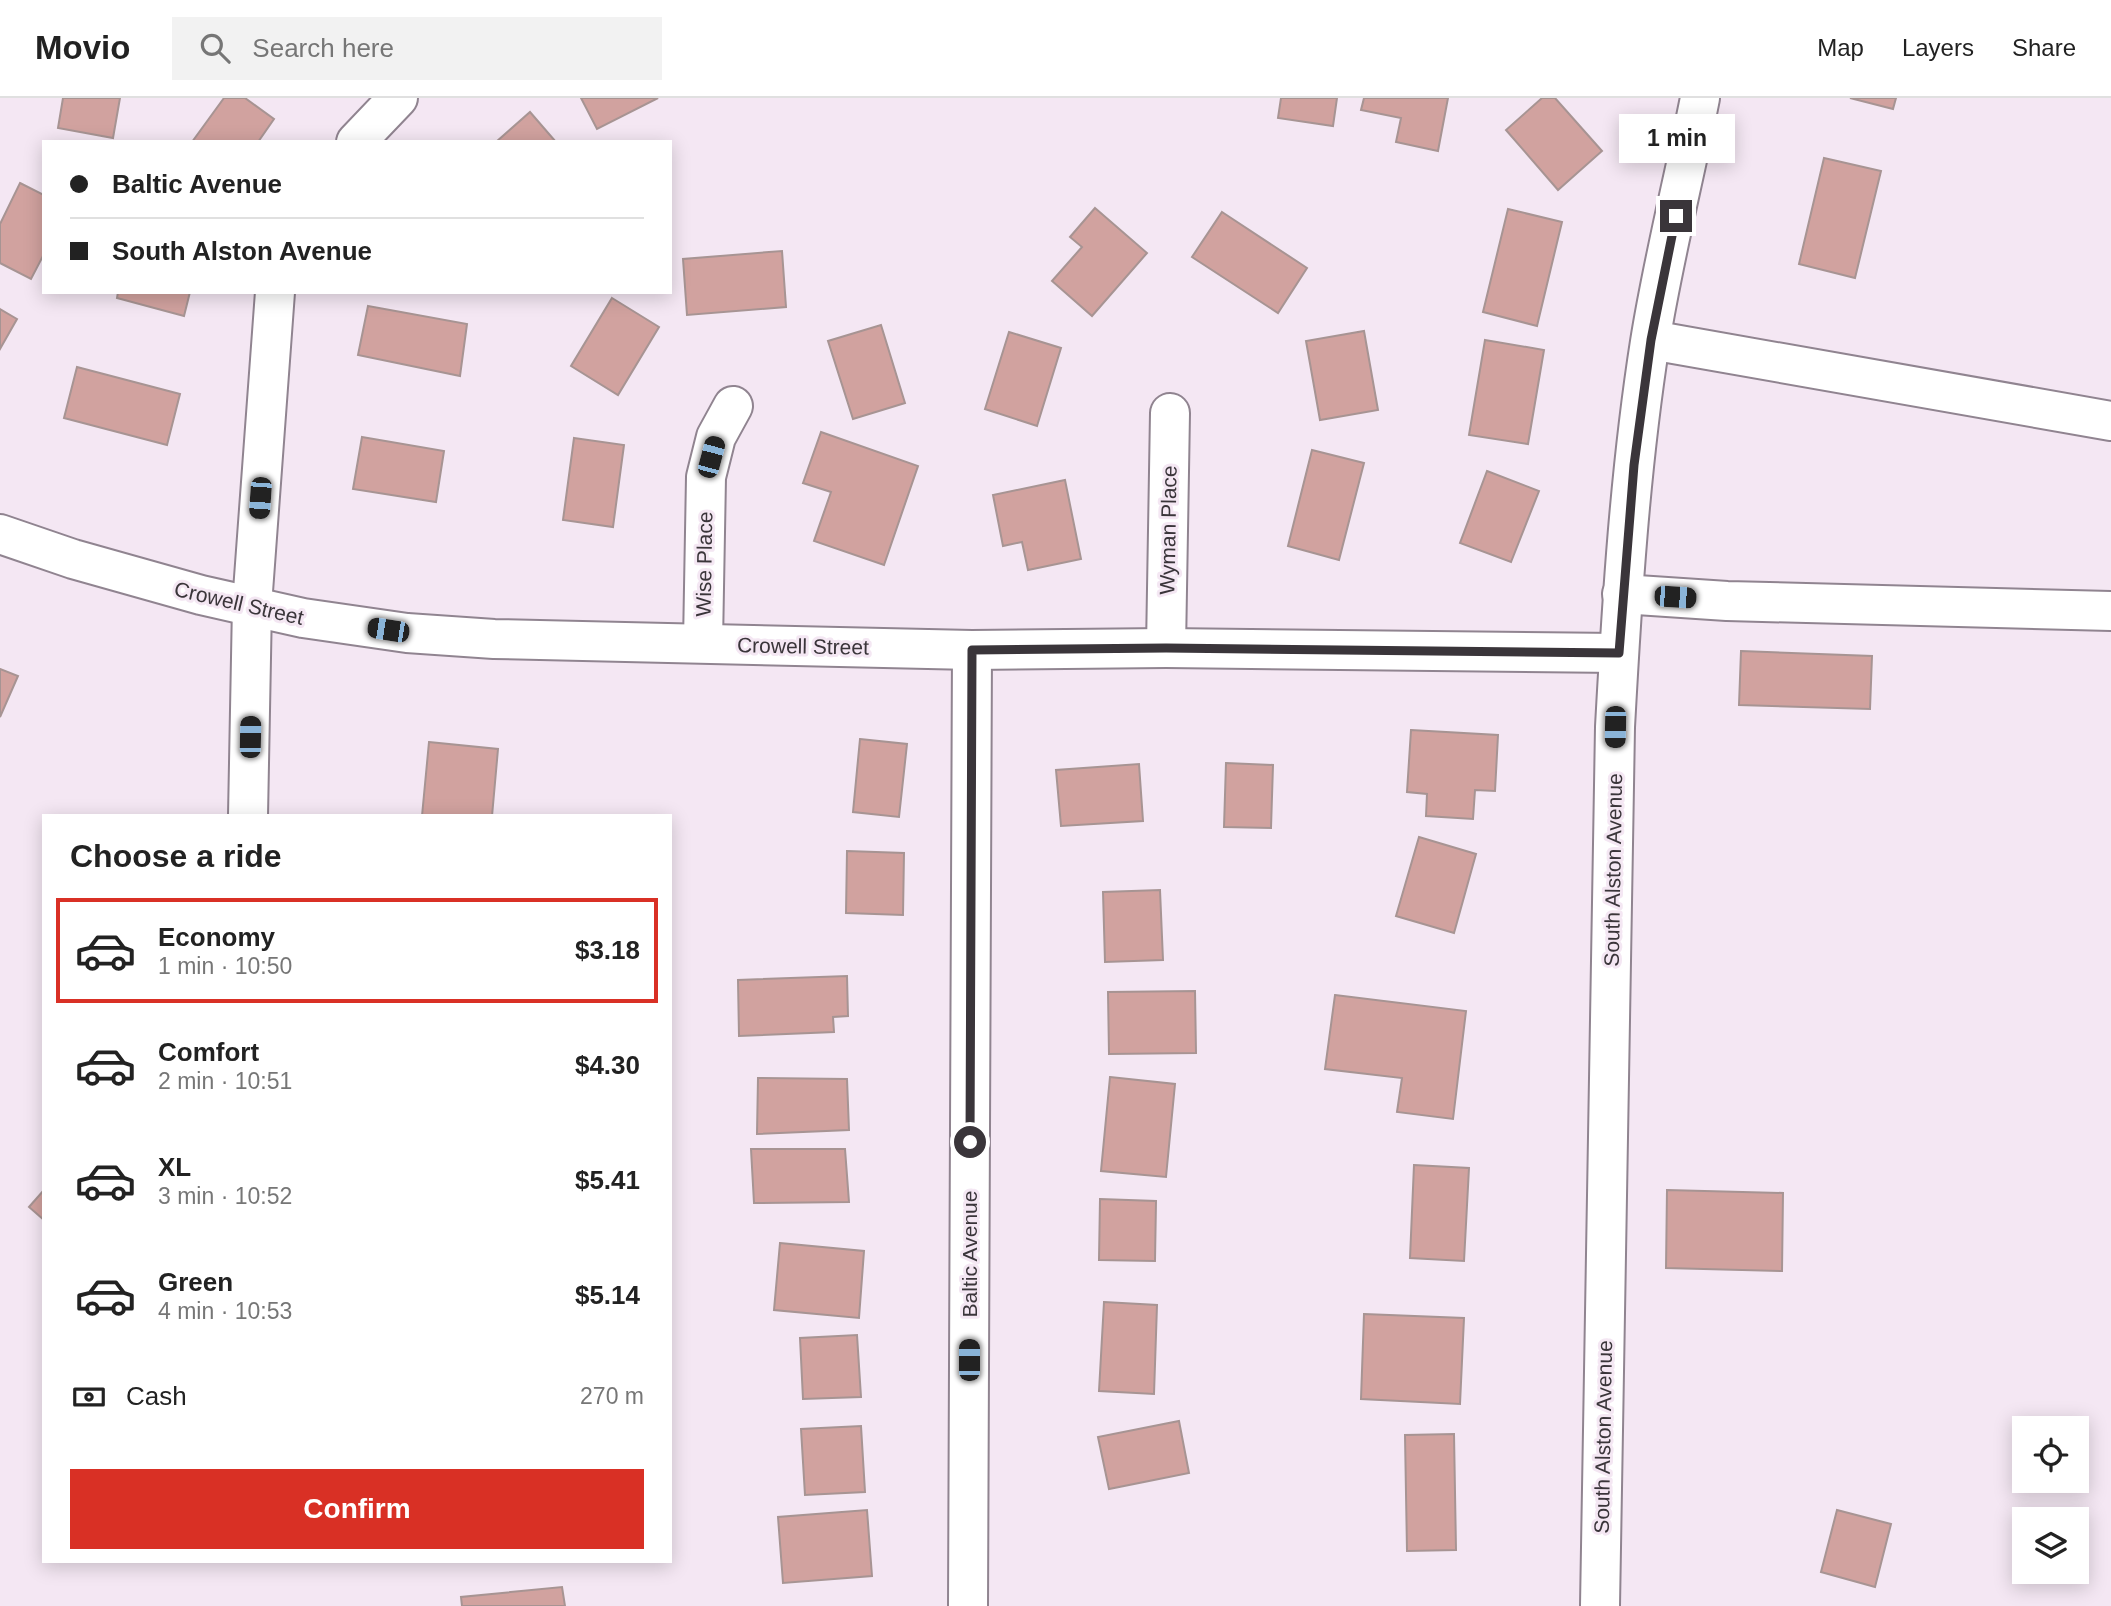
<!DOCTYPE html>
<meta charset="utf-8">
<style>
body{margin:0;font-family:Helvetica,sans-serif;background:#f2f2f2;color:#222;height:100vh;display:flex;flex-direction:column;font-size:26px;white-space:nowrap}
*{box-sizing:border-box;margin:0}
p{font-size:23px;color:#767676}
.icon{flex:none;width:38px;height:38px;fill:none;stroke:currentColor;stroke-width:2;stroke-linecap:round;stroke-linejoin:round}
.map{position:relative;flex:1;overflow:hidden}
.drawer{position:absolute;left:42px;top:716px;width:630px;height:749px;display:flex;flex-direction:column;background:#fff;border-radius:0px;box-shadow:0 4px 18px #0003}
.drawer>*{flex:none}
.guide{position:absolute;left:42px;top:42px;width:630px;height:154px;border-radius:0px;box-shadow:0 4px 18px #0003;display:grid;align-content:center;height:154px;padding:0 28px;background:#fff}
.fabs{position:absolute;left:2012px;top:1318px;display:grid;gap:14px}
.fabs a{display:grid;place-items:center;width:77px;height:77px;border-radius:0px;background:#fff;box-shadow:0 4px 18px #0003;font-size:35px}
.end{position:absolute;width:32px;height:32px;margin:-16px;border:9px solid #3a353a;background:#fff;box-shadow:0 0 0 4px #fff}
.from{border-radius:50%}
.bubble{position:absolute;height:49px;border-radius:0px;background:#fff;box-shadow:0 4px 18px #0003;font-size:23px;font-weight:700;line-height:49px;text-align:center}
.car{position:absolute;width:21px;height:42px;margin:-21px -10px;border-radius:9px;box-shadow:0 0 5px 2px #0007;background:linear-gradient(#222 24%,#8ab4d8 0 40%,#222 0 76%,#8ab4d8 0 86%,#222 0)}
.guide b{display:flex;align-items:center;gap:24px;height:66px;font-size:26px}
.guide b+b{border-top:2px solid #e0e0e0}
.guide i{width:18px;height:18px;background:#222}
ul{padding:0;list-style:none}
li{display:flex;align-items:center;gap:21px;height:105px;margin:0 14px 10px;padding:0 14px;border:4px solid transparent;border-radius:0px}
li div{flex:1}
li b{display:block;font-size:26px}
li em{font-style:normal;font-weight:700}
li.selected{border-color:#d93025}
li>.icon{width:63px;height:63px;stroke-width:1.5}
h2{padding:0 28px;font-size:32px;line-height:84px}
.pay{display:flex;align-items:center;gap:18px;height:77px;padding:0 28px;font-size:26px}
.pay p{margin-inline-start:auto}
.button{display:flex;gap:14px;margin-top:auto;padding:14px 28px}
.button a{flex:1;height:80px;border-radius:0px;background:#d93025;color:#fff;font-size:28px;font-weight:700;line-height:80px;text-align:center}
header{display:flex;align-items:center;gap:42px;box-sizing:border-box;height:98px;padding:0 35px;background:#fff;border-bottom:2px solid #e0e0e0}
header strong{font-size:33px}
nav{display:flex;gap:38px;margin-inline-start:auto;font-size:24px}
.search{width:490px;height:63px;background:#f2f2f2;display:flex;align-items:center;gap:18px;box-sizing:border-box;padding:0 24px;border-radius:0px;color:#767676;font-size:26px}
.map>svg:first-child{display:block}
</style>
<header>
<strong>Movio</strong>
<div class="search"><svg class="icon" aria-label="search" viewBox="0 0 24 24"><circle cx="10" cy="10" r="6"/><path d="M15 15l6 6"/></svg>Search here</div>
<nav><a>Map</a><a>Layers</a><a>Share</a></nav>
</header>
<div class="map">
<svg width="2111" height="1508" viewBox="0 0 2111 1508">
<rect width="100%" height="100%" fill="#f4e7f3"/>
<g fill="#d1a29f" stroke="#a79493" stroke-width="2">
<path d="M63,0h57l-7,40 -55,-10z"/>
<path d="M224,0h21l29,21 -16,23h-66z"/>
<path d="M581,0h77l-61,31z"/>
<path d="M1281,0h56l-4,28 -55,-8z"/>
<path d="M1364,0h84l-10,53 -42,-9 5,-24 -40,-8z"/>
<path d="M1542,0h13l47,53 -44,39 -52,-60z"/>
<path d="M1850,0h46l-3,11z"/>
<path d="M530,14l26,30h-60z"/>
<path d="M1824,60l57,13 -26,107 -56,-14z"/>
<path d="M20,85l24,12v59l-13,25 -31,-16v-39z"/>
<path d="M1095,110l52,45 -55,63 -40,-35 30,-34 -12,-10z"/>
<path d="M1508,111l54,13 -25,104 -54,-14z"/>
<path d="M1222,114l85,56 -29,45 -86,-56z"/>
<path d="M782,153l4,56 -99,8 -4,-56z"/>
<path d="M118,194h72l-6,24 -67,-18z"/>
<path d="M612,200l47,29 -41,68 -47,-29z"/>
<path d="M368,208l99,18 -7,52 -102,-21z"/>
<path d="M0,211l17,10 -17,30z"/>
<path d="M881,227l24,78 -52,16 -25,-78z"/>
<path d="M1364,233l14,79 -58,10 -14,-79z"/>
<path d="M1009,234l52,16 -24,78 -52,-17z"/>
<path d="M1485,242l59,10 -16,94 -59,-9z"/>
<path d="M77,269l103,27 -13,51 -103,-27z"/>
<path d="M821,334l97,34 -34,99 -70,-24 17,-49 -28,-9z"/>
<path d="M362,339l82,14 -8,51 -83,-13z"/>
<path d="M574,340l50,7 -11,82 -50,-7z"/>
<path d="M1312,352l52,13 -25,97 -51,-14z"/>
<path d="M1487,373l52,20 -28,71 -51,-19z"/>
<path d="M1065,382l16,79 -53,11 -6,-28 -19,4 -10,-51z"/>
<path d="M1741,553l131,5 -2,53 -131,-4z"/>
<path d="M0,571l18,7 -18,41z"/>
<path d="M1411,632l87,5 -3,56 -20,-1 -2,29 -47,-3 1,-22 -20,-2z"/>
<path d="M860,641l47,5 -8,73 -46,-5z"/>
<path d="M429,644l69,7 -6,67h-70z"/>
<path d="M1226,665l47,2 -2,63 -47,-1z"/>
<path d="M1139,666l4,57 -82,5 -5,-56z"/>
<path d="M1419,739l57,17 -22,79 -58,-17z"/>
<path d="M847,753l57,2 -1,62 -57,-2z"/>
<path d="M1160,792l3,70 -58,2 -2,-70z"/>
<path d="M847,878l1,40 -15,1 1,15 -95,4 -1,-56z"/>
<path d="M1195,893l1,62 -87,1 -1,-62z"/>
<path d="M1335,897l131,16 -13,108 -56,-7 5,-34 -77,-9z"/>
<path d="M1110,979l65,7 -9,93 -65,-6z"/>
<path d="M758,980l89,1 2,51 -92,4z"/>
<path d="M751,1051h94l4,53 -95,1z"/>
<path d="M1414,1067l55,3 -5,93 -54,-3z"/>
<path d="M44,1092v30l-15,-13z"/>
<path d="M1667,1092l116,3 -1,78 -116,-3z"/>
<path d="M1100,1101l56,2 -1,60 -56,-1z"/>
<path d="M780,1145l84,8 -5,67 -85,-8z"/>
<path d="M1104,1204l53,3 -3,89 -55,-3z"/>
<path d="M1364,1216l100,4 -4,86 -99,-5z"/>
<path d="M857,1237l4,62 -58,2 -3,-61z"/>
<path d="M1179,1323l10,52 -80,16 -11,-52z"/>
<path d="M861,1328l4,66 -60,3 -4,-66z"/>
<path d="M1454,1336l2,116 -49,1 -2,-116z"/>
<path d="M867,1412l5,66 -89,7 -5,-66z"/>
<path d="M1837,1412l54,14 -16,63 -54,-15z"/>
<path d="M562,1489l3,19h-103l-1,-9z"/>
</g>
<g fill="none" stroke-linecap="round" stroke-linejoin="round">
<g stroke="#908490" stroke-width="42">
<g id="minor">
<path d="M356,44l42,-44"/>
<path d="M1651,242l460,81"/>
<path d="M0,436l73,25 128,36 102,23 104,15 87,6 478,11 194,-2 453,5"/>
<path d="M1622,496l105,7 384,10"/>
<path d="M703,545l3,-166 10,-40 17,-31"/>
<path d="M1166,550l4,-235"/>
<path d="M248,718l4,-211 23,-313"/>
<path d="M968,1508l4,-956"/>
<path d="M1600,1508l15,-879c7,-129 15,-257 35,-385 13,-82 34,-163 50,-244"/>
</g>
</g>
<use href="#minor" stroke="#fff" stroke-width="38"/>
</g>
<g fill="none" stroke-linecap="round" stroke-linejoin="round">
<path stroke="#3a353a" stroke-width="9" d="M970,1044l2,-492 194,-2 453,5 15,-188 17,-125 25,-124"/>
</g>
<g text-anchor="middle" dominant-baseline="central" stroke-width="6" stroke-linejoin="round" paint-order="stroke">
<g font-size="21" fill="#3a353a" stroke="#f4e7f3">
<text transform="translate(1168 432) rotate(-89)">Wyman Place</text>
<text transform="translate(704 466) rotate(-89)">Wise Place</text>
<text transform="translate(239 505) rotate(13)">Crowell Street</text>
<text transform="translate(803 548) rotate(1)">Crowell Street</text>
<text transform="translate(1613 772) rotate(-89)">South Alston Avenue</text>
<text transform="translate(969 1156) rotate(-90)">Baltic Avenue</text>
<text transform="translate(1603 1339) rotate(-89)">South Alston Avenue</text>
</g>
</g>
</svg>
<div class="fabs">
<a><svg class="icon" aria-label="locate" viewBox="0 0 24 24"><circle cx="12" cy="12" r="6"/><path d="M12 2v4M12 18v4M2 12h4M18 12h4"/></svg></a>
<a><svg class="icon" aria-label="layers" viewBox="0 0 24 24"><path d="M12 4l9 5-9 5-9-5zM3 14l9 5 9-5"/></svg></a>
</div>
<i class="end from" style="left:970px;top:1044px"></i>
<i class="end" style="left:1676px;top:118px"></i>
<div class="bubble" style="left:1619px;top:16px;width:116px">1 min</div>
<i class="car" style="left:711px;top:359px;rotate:15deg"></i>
<i class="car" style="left:260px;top:400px;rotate:184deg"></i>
<i class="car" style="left:1675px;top:499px;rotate:94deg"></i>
<i class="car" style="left:388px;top:532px;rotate:279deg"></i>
<i class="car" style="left:1615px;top:629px;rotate:181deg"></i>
<i class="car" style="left:250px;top:639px;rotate:1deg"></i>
<i class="car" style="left:969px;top:1262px;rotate:0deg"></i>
<div class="guide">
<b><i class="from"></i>Baltic Avenue</b>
<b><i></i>South Alston Avenue</b>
</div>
<section class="drawer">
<h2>Choose a ride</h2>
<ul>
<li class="selected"><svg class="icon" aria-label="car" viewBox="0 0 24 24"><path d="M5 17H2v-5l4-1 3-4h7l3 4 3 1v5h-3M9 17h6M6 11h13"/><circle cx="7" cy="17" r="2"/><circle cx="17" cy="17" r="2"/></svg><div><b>Economy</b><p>1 min · 10:50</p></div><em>$3.18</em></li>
<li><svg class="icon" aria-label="car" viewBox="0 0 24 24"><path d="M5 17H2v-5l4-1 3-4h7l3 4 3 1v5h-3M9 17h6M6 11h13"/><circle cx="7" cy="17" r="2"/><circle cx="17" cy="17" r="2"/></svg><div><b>Comfort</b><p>2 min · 10:51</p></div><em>$4.30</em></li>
<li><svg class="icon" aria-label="car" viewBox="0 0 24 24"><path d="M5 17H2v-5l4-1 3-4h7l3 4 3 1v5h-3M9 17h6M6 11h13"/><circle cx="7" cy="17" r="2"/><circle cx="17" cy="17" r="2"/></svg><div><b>XL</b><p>3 min · 10:52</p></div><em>$5.41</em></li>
<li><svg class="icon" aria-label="car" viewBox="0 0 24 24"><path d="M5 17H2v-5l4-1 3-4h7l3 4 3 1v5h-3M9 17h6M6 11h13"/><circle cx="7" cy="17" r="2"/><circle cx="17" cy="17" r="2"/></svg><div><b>Green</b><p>4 min · 10:53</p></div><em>$5.14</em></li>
</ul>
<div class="pay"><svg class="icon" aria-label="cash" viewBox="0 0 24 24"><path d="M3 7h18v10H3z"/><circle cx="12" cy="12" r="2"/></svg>Cash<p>270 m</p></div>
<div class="button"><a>Confirm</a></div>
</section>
</div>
